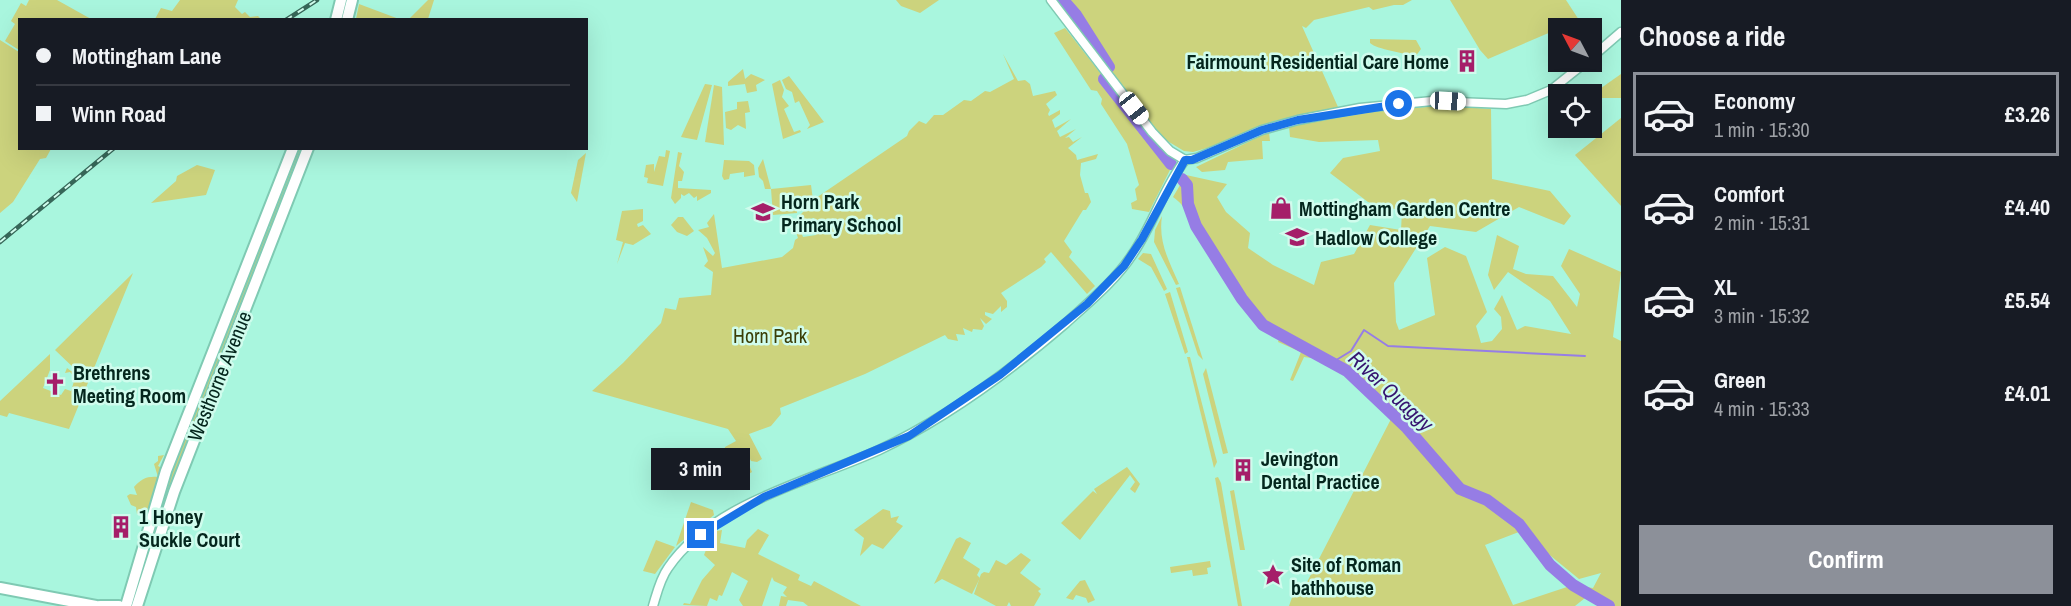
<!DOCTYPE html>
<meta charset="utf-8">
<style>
body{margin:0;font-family:"Archivo Narrow",sans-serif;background:#242831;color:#f1f3f6;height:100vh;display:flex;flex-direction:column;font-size:22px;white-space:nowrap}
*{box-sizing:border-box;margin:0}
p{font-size:20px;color:#9ea1a6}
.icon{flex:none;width:33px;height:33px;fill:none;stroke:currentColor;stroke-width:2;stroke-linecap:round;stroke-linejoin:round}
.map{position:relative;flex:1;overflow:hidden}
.sheet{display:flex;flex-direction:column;background:#171b24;width:450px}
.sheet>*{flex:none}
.top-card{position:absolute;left:18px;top:18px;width:570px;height:132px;border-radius:0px;box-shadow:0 6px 24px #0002;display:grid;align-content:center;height:132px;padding:0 18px;background:#171b24}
.needle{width:39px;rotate:311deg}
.buttons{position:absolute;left:1548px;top:18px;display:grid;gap:12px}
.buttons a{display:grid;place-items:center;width:54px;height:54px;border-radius:0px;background:#171b24;box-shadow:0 6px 24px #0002;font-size:30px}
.end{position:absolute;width:27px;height:27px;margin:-14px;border:8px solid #1a73e8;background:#fff;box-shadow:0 0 0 3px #fff}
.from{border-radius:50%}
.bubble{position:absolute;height:42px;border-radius:0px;background:#171b24;box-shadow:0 6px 24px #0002;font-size:20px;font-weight:800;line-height:42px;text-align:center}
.car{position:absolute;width:18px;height:36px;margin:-18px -9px;border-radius:8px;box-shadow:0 0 4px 2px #0007;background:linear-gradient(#fff 24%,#345 0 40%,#fff 0 76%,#345 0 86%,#fff 0)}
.top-card b{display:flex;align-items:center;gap:21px;height:57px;font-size:22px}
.top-card b+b{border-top:2px solid #363941}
.top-card i{width:15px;height:15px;background:#f1f3f6}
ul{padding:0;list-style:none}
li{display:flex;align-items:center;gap:18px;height:84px;margin:0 12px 9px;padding:0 6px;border:3px solid transparent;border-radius:0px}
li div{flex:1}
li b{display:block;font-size:22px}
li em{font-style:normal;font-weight:800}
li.current{border-color:#8c9099}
li>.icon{width:54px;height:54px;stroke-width:1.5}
h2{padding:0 18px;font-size:27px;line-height:72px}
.button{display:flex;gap:12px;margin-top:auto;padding:12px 18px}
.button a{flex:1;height:69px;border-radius:0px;background:#8c9099;color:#fff;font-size:24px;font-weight:800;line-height:69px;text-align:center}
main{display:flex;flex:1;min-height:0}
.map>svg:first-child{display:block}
</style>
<main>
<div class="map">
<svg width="1621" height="606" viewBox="0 0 1621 606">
<rect width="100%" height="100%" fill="#a9f6de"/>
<g fill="#ccd37d" fill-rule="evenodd">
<path d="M29,0h28l34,19 -71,1 -1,30 -14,-9 10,-17 -4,-3 10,-18 5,3z"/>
<path d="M180,0h58l-3,7 7,7 3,-2 5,5 8,-1 3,3h-106l6,-11 11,3z"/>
<path d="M428,0h6l-6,19h-19z"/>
<path d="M896,0h43l-19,13 -19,-7z"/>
<path d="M1057,0h355l-9,5h-9l-21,5 -4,-3 -55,13 -8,8 -4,-2 36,81 -64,14 -67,27 -14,4 -9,-1 -20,-12 -13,-15z"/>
<path d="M1450,0h116l13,20 -91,39 -8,-9z"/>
<path d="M359,4l40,15h-43z"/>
<path d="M1065,28l85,108 24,26 -25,50 -17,-3 -1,-6 6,-3 -2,-11 4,-4 -12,-41 -26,-40 1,-5 -5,-8 -6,-1 -37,-57z"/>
<path d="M1370,39l46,1 5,9 -6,8c-12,-5 -37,-7 -45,-14z"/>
<path d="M0,40l19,12 1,96 31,1 -5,9 -6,1 -27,43 -13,11z"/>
<path d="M1003,54l15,27 7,-1 5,4 3,12 22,-5 2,4 -11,9 4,6 -2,4 1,2 11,-6v4l-8,6 3,8 16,-9 -14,12 3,6 16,-8 -11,9 4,-1 4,5 9,-5 -14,11 8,7 1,5 21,-6 -2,5 -15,4 -1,12 5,18h3l3,9 -5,8h-3l-19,31 8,11 -3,5 26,29 -8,8 -36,-42 -7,7 2,3 -5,5 -40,26 6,8v6l-6,5v-6l-8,8 -8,-2v3l7,4 -6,5 -6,-6 4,8 -2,4 -9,-1 -1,3 -9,-4 2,7 -9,-1 2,7 -10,-2 -3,-4 -80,39 -85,34 1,6 -10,12 -22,8 13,25 -5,3 -6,-1 -2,-4 -3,1 6,14 -5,3 -2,-5 -5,2 2,8 -6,-11h-15l4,-22 11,-6 -8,-12 -136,-38 31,-28 38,-40 4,-15 11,2 3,-12 32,-3 2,-23 -9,-6 4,-5 -5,-14 10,9 2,-3 -8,-15 -9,-8 11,-3 -2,-4 7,-9 8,54 60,-11 11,-9 2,-8 3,-2 -2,-6h5l2,5 13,-2 -2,-17 -10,2 -6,-3 6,-6 9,-1 -1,-5 -15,2v6l-24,2 -2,-26h-6l-2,-8 -4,-4 -1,-9 5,-9 8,30 40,-4 2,15 94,-64 2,-5 10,-10 7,3 8,-9h9l21,-15 7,1 14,-10 5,1 24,-13z"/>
<path d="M743,69l2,10 6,-5 14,6 -9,5 1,6 -10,2 -2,-9 -17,2v-4z"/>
<path d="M1621,74v24h-19l-8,-5z"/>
<path d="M789,76l35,46 -17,7 3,-4 -11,-24 -4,2 -3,-11 -6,-3 -4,-9z"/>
<path d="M780,80l4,10 -2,7 7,9 -5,3 10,23 6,-2 1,2 -18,7 -11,-55z"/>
<path d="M705,84l7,1 -15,55 -16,-3z"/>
<path d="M714,85l8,2 2,58 -19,-3z"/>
<path d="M748,101l2,11 -5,1 1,16 -8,-4 -7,5 -5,-2 -1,-16 12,-3v-7z"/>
<path d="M1446,106l45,3 1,70 58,12 21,25 -7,9 -45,-18 -43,25 -46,-6 -36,57 2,39 3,8 36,-15 -8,-57 18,-11 21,9 21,56 -11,14 5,17 11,-2 10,-12 -1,-12 -7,-8 8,-14 15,35 8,-4 46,8 -21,-33 -42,-29 -14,18 -6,-15 9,-40 22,11 -6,23 13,5 27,2 24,31 3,-13 -19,-28 8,-17 52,23 -8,65 8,4v265h-11l-35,-20 10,12 -10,8h-286l6,-17 10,-3 85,-165v-5l-39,-42 -38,-20 -2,4 -7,-1 -11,24 -3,-1 11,-28 -23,-10 2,-6c-38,-24 -60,-69 -84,-106 -9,-15 -8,-22 -23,-33l13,-22 41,9 -10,13 9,15 24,21 -2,15 25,17 41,20 7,-23 33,-8 16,-29 31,5 1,-19 -34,-9 -38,-29 13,-15 37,-7 -2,-11 -59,2 -29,-5 -1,-11 102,-17zM1529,528l17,24 33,27 22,-6 -8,15 -20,-3 -60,20 -28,-60z"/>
<path d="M1621,118v88l-46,-51z"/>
<path d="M1269,132l1,9h-8l1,18 -35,3 -3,8 -23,2 -6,-5z"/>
<path d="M297,149h7l-31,78 -5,-1z"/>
<path d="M666,150l4,1 -7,35 -16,-3 1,-5 -4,-1 2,-12 8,-1v8l5,-16 6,1z"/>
<path d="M678,152l4,1 -3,13 5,6 -2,9h-4v7l33,2v3l-14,8v-5l-3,2 -5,-5 -5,3 -3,-2v4l-6,6 -4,-6z"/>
<path d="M586,153l-9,49 -6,-9 7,-33z"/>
<path d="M724,160l25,1 5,4 1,10 -11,2v-5l-14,2 -1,5 -5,1 -2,-4z"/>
<path d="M197,165l18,5 -9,25 -55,8 25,-22 1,-5z"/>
<path d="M643,209v12l-6,3 1,3 5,-2 8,9 -18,11 -8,-2 -8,21 6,-22 -7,-2 6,-29z"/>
<path d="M1162,216c-4,26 7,45 17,68l-3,1 -22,-43 1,-12z"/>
<path d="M678,217h5l11,14 -7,5 -10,-4 -6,-7z"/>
<path d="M266,229l6,1 -98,248 -36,106 -2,-1 33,-107z"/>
<path d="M1143,253l8,1 16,35 -3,2 -13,-24 -13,-8z"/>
<path d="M133,273l-64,156 -60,-16 -2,4 -7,-2v-14l50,-47v16l-7,18 18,7 4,-6 6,2 4,-13 -5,-6 -5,1 2,-5 4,3 5,-1 -21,-20z"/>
<path d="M1180,287l23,73 -5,-5 -22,-67z"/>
<path d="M1170,292l18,60 -3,2 -20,-60z"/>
<path d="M1187,357h3l27,105 -3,6z"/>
<path d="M1206,368l22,85 -5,1 -20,-80z"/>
<path d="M164,455l-6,11 4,2 -12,41 -13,5 -1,-7 -5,-2 -4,-9 3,-2 7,1 -3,-8c7,-8 13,-11 24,-10l-4,-13 4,-3v-5z"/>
<path d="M1127,467l13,17 -5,9 -5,-4 5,-7 -5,-7 -50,65 -19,-17 32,-32 4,3 -3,-5z"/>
<path d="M1218,477l3,6 21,123h-4l-23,-128z"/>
<path d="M1234,490l11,60h-5l-10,-59z"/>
<path d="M691,502l22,8 1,5 -38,31z"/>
<path d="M883,509l7,2 1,7 8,-2 -3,6 7,4 -20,23 -11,-5 -12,12 4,-18 -10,-8z"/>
<path d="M758,529l11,6 -11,19 42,21 -2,5 13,6 3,-5 47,25h-53l-5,-4 -15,-2 -2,6h-7l2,-10 6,1 -4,-4 4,-6 -13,-6 -2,-4 -10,29h-19l-4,-6 9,-19 -16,-9 -10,24 -3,-1 -2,6 -7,-3 -3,8 -24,-1 1,-2 6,1 12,-24 13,-15 -11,-10 2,-5 -8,-5 18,-14 6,-1 -2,13 25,5 2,-8z"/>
<path d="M960,537l11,6 -8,15 17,11 -3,6 3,3 -8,16 -30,-15 -8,5 22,-45z"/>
<path d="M656,540l19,7 -20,27 -12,-3z"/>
<path d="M1021,553l10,7 -11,13 21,16 -3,2 3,3 -7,12h-23l-2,-4 -2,4h-11l-22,-12 7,-20 3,-2 5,1 7,-13 10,5z"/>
<path d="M1210,561l1,6 -4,1 1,6 -15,2 -1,-6 -21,3 -1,-6z"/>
<path d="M1085,580l10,20 -7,3 -2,-5 -10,-3 -3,5 -7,-2 14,-17z"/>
</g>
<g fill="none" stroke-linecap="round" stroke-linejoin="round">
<path stroke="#967de5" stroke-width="2" d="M1333,362l18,-11 13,-21 24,16 197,10"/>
<g stroke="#967de5" stroke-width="12">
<path d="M1063,0l13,15 33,52"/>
<path d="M1104,79l67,85"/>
<path d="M1182,179l5,6 1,19 8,22 46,73 21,26 84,46 60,57 53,61 27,11 32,24 31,41 23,20 36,21"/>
</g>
<g stroke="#7fcab3" stroke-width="11">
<g id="tertiary">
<path d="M1051,0l101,132 18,19 15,9 12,-2 65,-28 36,-10 62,-12 72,-7 74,3 21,-4 24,-10 35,-28"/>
<path d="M1592,57l29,-25"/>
<path d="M653,606c4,-13 7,-27 15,-38 44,-65 143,-87 211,-118 68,-32 130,-78 187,-127 23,-21 49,-42 66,-68 21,-30 31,-66 53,-95"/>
</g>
</g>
<g stroke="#7fcab3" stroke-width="14">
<g id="primary">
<path d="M0,588l96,18"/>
<path d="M100,606h19"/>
</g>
</g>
<g stroke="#7fcab3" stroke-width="14">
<g id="trunk">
<path d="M336,20l5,-20"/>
<path d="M347,20l5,-20"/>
<path d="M126,606l40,-135 127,-323"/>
<path d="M137,606l37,-114 134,-344"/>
</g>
</g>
<use href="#tertiary" stroke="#fff" stroke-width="8"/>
<use href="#primary" stroke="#fff" stroke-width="10"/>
<use href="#trunk" stroke="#fff" stroke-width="10"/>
<g stroke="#376759" stroke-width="4.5">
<g id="rail">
<path d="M286,20l31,-20"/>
<path d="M0,242l114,-94"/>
</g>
</g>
<use href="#rail" stroke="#d0fced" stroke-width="2" stroke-dasharray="7" stroke-linecap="butt"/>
</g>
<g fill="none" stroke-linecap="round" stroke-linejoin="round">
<path stroke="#1a73e8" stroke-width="8" d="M701,535l63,-38 145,-61 91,-61 87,-71 37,-38 18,-27 43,-79h7l70,-30 36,-10 101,-16"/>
</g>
<defs>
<g id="building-bare" transform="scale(1.8)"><path d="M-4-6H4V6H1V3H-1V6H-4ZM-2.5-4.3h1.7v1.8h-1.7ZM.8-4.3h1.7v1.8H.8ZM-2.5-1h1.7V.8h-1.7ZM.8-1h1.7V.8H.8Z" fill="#a51e69" stroke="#d0fced" stroke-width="2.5" paint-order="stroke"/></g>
<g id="shop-bare" transform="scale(1.8)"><path d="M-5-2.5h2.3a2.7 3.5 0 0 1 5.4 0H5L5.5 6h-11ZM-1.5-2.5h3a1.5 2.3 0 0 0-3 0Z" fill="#a51e69" stroke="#d0fced" stroke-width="2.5" paint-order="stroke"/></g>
<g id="school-bare" transform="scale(1.8)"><path d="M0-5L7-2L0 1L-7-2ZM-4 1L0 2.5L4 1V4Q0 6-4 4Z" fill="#a51e69" stroke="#d0fced" stroke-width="2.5" paint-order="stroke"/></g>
<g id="university-bare" transform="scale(1.8)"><path d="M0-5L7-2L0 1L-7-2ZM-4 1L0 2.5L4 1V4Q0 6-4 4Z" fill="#a51e69" stroke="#d0fced" stroke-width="2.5" paint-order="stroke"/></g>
<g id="church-bare" transform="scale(1.8)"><path d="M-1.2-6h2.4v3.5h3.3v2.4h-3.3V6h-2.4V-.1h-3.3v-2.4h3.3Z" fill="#a51e69" stroke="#d0fced" stroke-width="2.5" paint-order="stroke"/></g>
<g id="sight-bare" transform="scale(1.8)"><path d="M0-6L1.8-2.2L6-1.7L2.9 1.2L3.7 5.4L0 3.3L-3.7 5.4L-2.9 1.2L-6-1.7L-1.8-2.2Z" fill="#a51e69" stroke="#d0fced" stroke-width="2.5" paint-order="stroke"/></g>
</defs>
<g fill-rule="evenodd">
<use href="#building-bare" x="1467" y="61"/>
<use href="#shop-bare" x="1281" y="208"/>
<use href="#school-bare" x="763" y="212"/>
<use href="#university-bare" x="1297" y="237"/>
<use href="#church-bare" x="55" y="384"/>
<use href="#building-bare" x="1243" y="470"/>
<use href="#building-bare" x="121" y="527"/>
<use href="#sight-bare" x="1273" y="575"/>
</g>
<g text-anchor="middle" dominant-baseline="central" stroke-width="5" stroke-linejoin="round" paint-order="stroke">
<g font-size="20" font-weight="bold" fill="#04261d" stroke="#d0fced" text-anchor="start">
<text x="1449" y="61" text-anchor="end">Fairmount Residential Care Home</text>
<text x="781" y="201">Horn Park<tspan x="781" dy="23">Primary School</tspan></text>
<text x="1299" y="208">Mottingham Garden Centre</text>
<text x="1315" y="237">Hadlow College</text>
<text x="73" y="372">Brethrens<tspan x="73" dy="23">Meeting Room</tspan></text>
<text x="1261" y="458">Jevington<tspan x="1261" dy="23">Dental Practice</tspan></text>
<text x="139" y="516">1 Honey<tspan x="139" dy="23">Suckle Court</tspan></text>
<text x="1291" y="564">Site of Roman<tspan x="1291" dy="23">bathhouse</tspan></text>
</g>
<g font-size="20" fill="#3b3e07" stroke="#d0fced">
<text x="770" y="335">Horn Park</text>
</g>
<g font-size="20" fill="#04261d" stroke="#d0fced">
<text transform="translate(219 376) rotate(-68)">Westhorne Avenue</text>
</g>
<g font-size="21" font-style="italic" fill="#35136f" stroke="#d0fced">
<text transform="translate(1391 391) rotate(43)">River Quaggy</text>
</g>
</g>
</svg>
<div class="buttons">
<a><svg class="needle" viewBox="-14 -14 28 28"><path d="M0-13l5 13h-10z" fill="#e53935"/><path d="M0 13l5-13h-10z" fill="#9ea1a6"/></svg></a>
<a><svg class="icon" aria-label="locate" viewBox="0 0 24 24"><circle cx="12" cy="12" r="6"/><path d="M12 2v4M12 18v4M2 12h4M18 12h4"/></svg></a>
</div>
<i class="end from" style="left:1399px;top:104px"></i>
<i class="end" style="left:701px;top:535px"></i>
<div class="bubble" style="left:651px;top:448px;width:99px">3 min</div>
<i class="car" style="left:1448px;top:101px;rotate:93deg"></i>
<i class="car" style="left:1134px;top:108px;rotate:142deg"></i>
<div class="top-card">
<b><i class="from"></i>Mottingham Lane</b>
<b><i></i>Winn Road</b>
</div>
</div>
<section class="sheet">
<h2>Choose a ride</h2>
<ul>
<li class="current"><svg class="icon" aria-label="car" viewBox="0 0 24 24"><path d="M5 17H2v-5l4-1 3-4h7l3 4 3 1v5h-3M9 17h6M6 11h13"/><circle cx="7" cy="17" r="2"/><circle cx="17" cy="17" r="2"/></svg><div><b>Economy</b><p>1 min · 15:30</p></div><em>£3.26</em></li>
<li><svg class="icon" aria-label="car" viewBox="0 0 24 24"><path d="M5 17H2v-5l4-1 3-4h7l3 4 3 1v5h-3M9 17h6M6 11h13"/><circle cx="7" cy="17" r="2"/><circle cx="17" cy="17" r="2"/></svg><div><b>Comfort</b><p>2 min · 15:31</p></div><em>£4.40</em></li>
<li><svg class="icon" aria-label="car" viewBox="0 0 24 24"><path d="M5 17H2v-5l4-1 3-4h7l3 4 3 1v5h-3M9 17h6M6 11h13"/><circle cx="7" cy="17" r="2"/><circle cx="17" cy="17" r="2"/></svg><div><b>XL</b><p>3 min · 15:32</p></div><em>£5.54</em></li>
<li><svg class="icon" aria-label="car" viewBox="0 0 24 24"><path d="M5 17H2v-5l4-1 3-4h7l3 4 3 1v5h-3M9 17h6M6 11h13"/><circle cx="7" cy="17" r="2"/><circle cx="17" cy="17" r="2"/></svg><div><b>Green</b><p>4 min · 15:33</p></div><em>£4.01</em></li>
</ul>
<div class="button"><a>Confirm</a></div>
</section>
</main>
